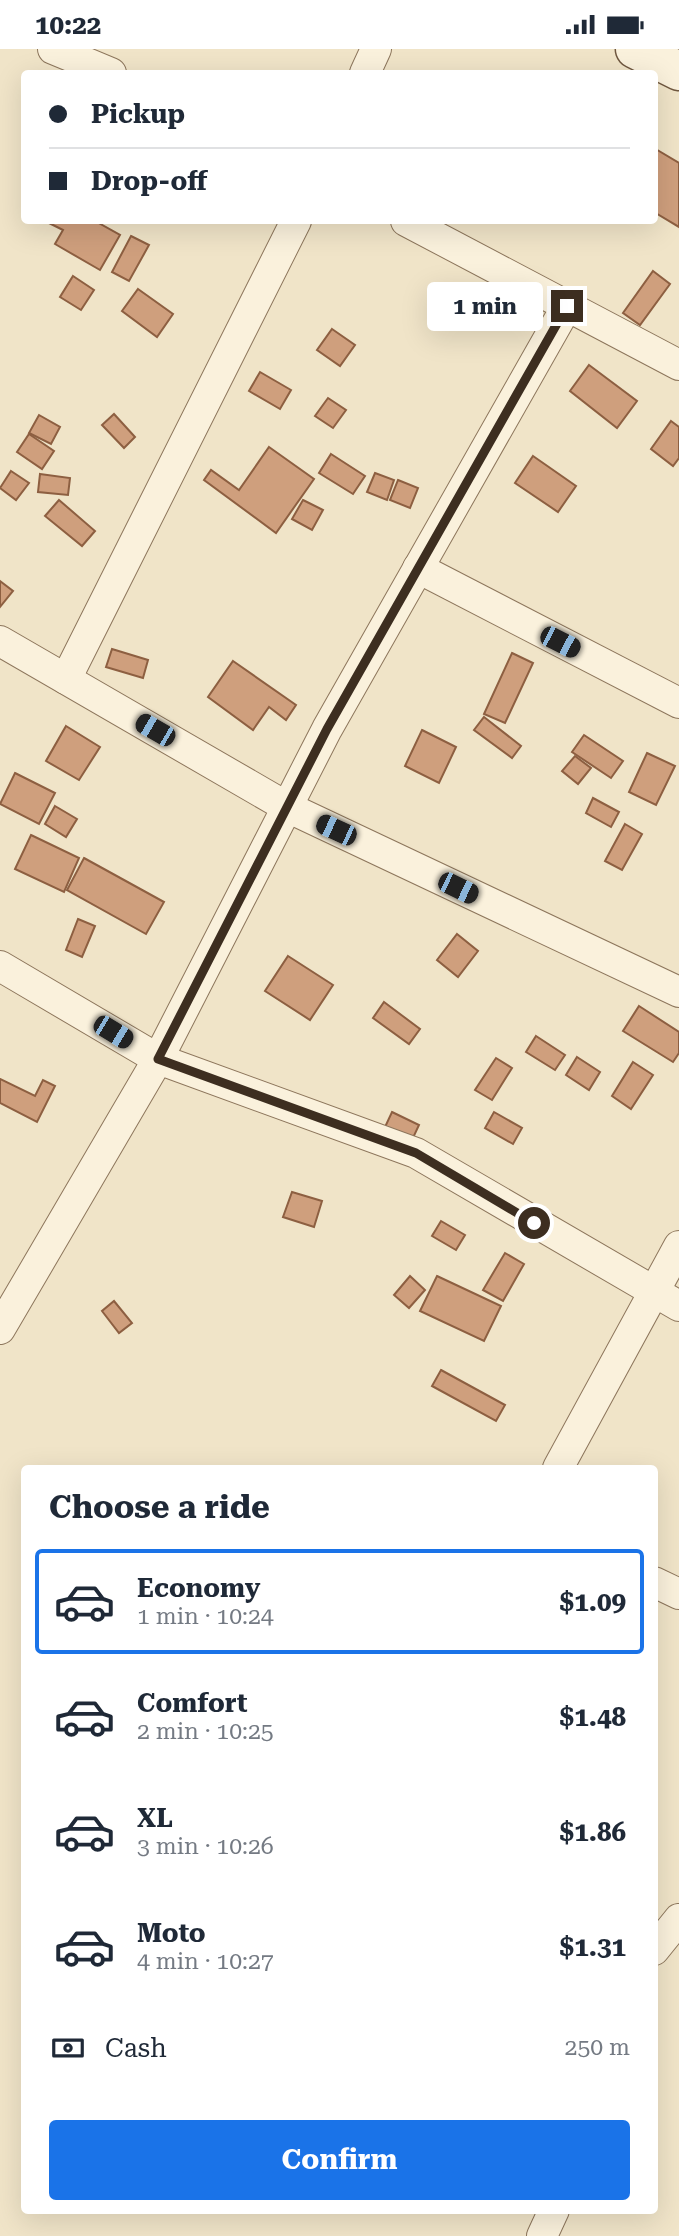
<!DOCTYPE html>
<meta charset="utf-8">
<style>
body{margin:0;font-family:"Roboto Serif",serif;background:#f2f2f3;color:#1f2937;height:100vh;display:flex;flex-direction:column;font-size:26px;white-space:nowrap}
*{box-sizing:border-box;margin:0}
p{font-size:23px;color:#747a83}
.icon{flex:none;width:38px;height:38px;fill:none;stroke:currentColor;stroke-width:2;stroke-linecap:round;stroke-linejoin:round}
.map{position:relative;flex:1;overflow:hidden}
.drawer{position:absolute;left:21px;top:1416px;width:637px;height:749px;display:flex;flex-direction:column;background:#fff;border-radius:7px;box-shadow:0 7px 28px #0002}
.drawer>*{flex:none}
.hud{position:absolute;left:21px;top:21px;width:637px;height:154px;border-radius:7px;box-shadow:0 7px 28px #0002;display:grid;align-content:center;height:154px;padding:0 28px;background:#fff}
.end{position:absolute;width:32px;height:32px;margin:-16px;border:9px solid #3d2e20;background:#fff;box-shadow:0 0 0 4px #fff}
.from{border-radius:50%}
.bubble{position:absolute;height:49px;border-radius:7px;background:#fff;box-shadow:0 7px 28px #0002;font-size:23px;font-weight:700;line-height:49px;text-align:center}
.car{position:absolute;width:21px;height:42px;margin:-21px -10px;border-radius:9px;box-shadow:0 0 5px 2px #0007;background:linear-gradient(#222 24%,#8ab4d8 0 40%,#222 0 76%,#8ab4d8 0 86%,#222 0)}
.hud b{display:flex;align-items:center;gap:24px;height:66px;font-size:26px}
.hud b+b{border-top:2px solid #e0e1e3}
.hud i{width:18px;height:18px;background:#1f2937}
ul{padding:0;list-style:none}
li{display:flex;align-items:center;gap:21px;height:105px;margin:0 14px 10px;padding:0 14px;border:4px solid transparent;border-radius:7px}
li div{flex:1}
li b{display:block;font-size:26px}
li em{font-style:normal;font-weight:700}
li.on{border-color:#1a73e8}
li>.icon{width:63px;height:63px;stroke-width:1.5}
h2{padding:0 28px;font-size:32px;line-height:84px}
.pay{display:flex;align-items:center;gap:18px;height:77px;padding:0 28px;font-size:26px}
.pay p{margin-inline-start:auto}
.action{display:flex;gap:14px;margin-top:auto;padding:14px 28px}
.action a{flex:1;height:80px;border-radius:7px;background:#1a73e8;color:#fff;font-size:28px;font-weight:700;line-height:80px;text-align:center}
.status{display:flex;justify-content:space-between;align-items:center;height:49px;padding:0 35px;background:#fff;direction:ltr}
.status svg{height:19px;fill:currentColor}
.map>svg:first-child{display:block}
</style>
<div class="status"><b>10:22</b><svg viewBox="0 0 49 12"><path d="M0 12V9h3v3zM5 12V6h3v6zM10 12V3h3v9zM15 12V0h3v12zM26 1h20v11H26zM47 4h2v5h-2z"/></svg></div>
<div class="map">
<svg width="679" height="2187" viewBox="0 0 679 2187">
<rect width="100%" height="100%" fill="#f0e4c8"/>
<g fill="#cf9f7d" stroke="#8d5f41" stroke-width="2">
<path d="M654,99l25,15v64l-25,-15z"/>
<path d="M45,172h50l25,14 -20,35 -45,-26 8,-14z"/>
<path d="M131,187l18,9 -20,36 -17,-9z"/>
<path d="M653,222l17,13 -30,41 -17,-12z"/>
<path d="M73,227l21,14 -13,20 -21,-13z"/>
<path d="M138,240l35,25 -16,23 -35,-26z"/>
<path d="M332,280l23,16 -15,21 -23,-16z"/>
<path d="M589,316l48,36 -20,27 -47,-37z"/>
<path d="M260,323l31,18 -11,19 -31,-18z"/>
<path d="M328,349l18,12 -13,18 -18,-12z"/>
<path d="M114,365l21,23 -11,11 -22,-23z"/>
<path d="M39,366l21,12 -9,17 -22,-11z"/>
<path d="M671,372l8,6v31l-6,8 -22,-17z"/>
<path d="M29,385l25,17 -12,18 -25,-17z"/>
<path d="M269,398l45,32 -38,54 -72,-53 7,-10 28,20z"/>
<path d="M331,405l34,22 -12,18 -34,-21z"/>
<path d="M533,407l43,30 -18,26 -43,-29z"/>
<path d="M11,422l18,12 -13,17 -16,-12z"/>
<path d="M375,424l19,7 -7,20 -20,-8z"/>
<path d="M40,425l30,4 -2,17 -30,-3z"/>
<path d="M398,431l20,8 -8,20 -20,-8z"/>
<path d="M59,451l36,31 -13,15 -37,-30z"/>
<path d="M303,451l20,10 -11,20 -20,-11z"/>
<path d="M0,532l13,10 -13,16z"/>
<path d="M112,600l36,11 -5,18 -37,-11z"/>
<path d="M512,604l21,10 -28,60 -21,-9z"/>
<path d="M233,612l63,44 -10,15 -17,-13 -16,23 -45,-33z"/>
<path d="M484,668l37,29 -9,12 -38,-28z"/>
<path d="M66,677l34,21 -21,33 -33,-19z"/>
<path d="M422,681l34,17 -17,36 -34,-17z"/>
<path d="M584,686l39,26 -12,17 -39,-26z"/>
<path d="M647,704l28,13 -19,39 -27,-13z"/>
<path d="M575,707l16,12 -13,16 -16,-13z"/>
<path d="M15,724l40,20 -16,31 -39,-20z"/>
<path d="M593,749l26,14 -8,15 -25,-14z"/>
<path d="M55,757l22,13 -11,18 -21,-13z"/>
<path d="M625,775l17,10 -20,36 -17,-9z"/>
<path d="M31,786l48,23 -15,34 -49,-23z"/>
<path d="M84,809l80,44 -18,32 -79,-44z"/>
<path d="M78,870l17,7 -13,31 -16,-7z"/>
<path d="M457,885l21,17 -20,26 -21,-17z"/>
<path d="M288,907l45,29 -23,35 -45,-29z"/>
<path d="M384,953l36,27 -11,15 -36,-26z"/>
<path d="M639,957l40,26v21l-6,9 -50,-31z"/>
<path d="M536,987l29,19 -10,15 -29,-18z"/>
<path d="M577,1008l23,15 -11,18 -23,-15z"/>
<path d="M496,1009l16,10 -20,32 -17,-10z"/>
<path d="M633,1013l20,13 -22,34 -19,-13z"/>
<path d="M0,1030l35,17 8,-16 12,6 -18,36 -37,-19z"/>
<path d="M392,1063l27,13 -7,15 -27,-13z"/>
<path d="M494,1063l28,16 -9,16 -28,-16z"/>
<path d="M292,1143l30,9 -8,26 -31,-10z"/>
<path d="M441,1172l24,14 -9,15 -24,-14z"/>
<path d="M505,1204l19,11 -21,37 -20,-11z"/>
<path d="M410,1227l15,14 -16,18 -15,-13z"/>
<path d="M437,1227l64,30 -17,35 -64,-30z"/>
<path d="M114,1252l18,22 -13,10 -17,-22z"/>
<path d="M441,1321l64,35 -9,16 -64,-35z"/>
</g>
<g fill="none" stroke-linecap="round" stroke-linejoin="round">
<g stroke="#8d765c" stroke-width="32">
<g id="street">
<path d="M53,0l58,24"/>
<path d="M365,24l11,-24"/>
<path d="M406,172l273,144"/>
<path d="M418,519l261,135"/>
<path d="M0,592l287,166 392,185"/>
<path d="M66,630l230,-458"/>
<path d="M0,917l158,93 258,94 263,153"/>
<path d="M0,1280l158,-270 169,-330 240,-423"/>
<path d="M558,1419l121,-222"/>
<path d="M654,1533l25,12"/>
<path d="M654,1901l25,-31"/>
<path d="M542,2187l12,-26"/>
</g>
</g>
<g stroke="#6f573f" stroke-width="41">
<path id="secondary" d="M635,0l44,22"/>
</g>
<use href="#street" stroke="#faf1dc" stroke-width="30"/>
<use href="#secondary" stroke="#faf1dc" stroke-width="38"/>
</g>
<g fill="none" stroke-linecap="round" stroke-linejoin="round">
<path stroke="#3d2e20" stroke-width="9" d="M534,1174l-118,-70 -258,-94 169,-330 240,-423"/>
</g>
</svg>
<i class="end from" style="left:534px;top:1174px"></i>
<i class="end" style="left:567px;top:257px"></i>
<div class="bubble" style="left:427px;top:233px;width:116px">1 min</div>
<i class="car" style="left:560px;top:593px;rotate:117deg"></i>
<i class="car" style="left:155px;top:681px;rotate:300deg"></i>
<i class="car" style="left:336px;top:781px;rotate:295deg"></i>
<i class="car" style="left:458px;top:839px;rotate:116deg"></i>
<i class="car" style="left:113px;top:983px;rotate:121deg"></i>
<div class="hud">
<b><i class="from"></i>Pickup</b>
<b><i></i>Drop-off</b>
</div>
<section class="drawer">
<h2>Choose a ride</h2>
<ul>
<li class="on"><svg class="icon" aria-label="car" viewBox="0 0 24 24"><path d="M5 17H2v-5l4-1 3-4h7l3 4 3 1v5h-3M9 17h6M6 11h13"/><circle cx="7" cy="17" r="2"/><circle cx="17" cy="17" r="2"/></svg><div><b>Economy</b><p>1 min · 10:24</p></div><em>$1.09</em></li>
<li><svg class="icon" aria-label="car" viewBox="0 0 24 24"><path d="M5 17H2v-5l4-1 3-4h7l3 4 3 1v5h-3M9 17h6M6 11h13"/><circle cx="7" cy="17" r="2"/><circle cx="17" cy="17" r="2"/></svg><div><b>Comfort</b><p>2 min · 10:25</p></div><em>$1.48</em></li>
<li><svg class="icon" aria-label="car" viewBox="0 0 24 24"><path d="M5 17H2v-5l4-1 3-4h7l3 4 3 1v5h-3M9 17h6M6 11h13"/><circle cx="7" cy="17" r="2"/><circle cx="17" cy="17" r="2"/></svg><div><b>XL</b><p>3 min · 10:26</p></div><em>$1.86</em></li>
<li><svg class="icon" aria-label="car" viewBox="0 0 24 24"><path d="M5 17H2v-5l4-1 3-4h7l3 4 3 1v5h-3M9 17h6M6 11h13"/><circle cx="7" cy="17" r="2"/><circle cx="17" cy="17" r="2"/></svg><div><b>Moto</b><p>4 min · 10:27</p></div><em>$1.31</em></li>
</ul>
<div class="pay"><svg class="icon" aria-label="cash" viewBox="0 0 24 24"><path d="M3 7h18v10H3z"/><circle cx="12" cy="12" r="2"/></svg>Cash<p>250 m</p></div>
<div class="action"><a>Confirm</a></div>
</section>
</div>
